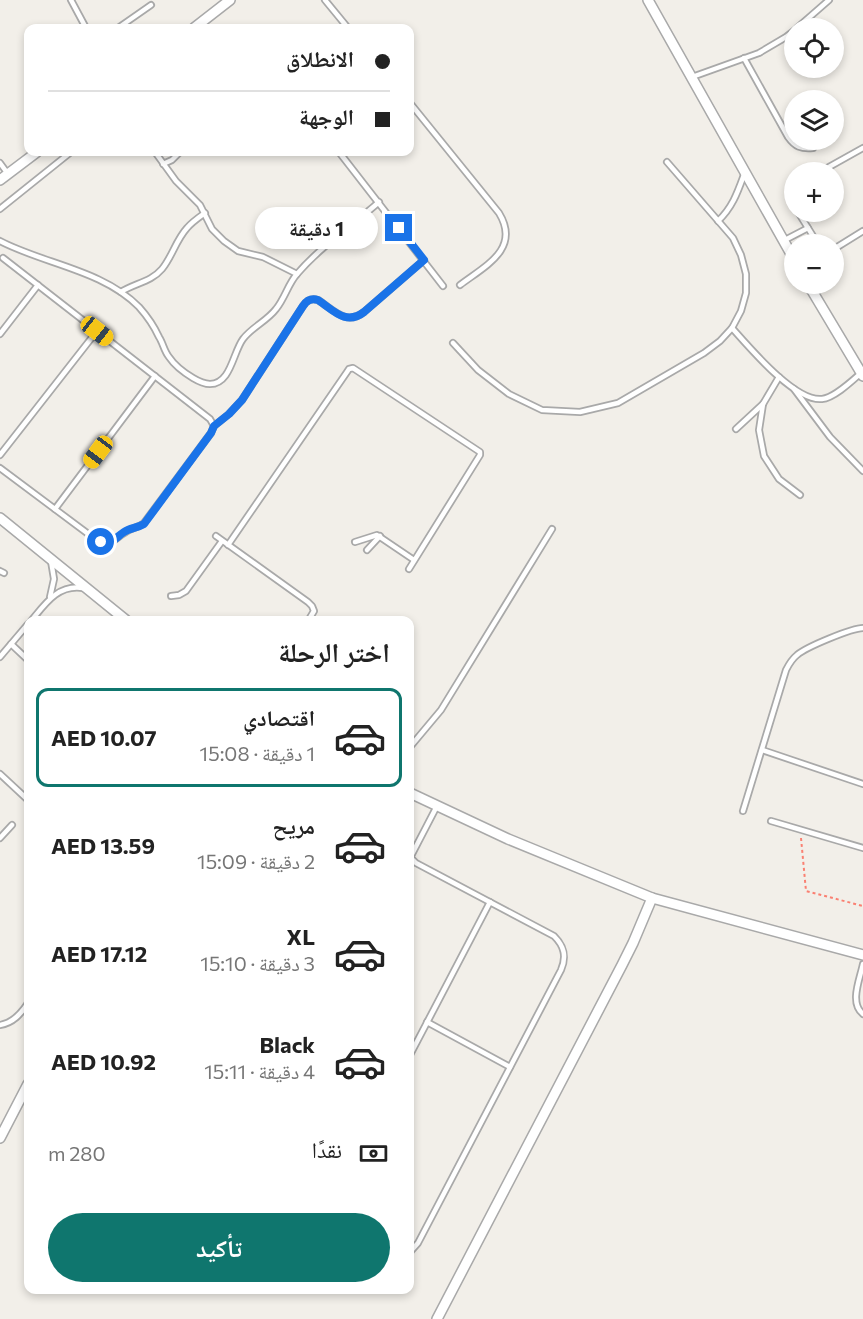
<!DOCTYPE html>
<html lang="ar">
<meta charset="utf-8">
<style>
body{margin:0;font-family:Commissioner,"Noto Naskh Arabic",sans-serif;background:#f2f2f2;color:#222;direction:rtl;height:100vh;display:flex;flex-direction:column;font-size:22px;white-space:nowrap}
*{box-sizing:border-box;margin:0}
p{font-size:20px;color:#767676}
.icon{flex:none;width:33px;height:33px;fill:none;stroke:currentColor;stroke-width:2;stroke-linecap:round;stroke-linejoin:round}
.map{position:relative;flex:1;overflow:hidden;direction:ltr}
.sheet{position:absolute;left:24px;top:616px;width:390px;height:678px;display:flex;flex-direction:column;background:#fff;border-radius:12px;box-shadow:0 3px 9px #0003;direction:rtl}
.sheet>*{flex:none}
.hud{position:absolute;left:24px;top:24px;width:390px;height:132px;border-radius:12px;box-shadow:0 3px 9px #0003;direction:rtl;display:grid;align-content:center;height:132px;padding:0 24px;background:#fff}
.fabs{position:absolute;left:784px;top:18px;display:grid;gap:12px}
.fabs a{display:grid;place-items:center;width:60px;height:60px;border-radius:50%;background:#fff;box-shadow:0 3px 9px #0003;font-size:30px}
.end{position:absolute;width:27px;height:27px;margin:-14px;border:8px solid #1a73e8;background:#fff;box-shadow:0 0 0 3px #fff}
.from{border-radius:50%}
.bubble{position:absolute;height:42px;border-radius:21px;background:#fff;box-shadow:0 3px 9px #0003;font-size:20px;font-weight:700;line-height:42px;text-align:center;direction:rtl}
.car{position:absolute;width:18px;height:36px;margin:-18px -9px;border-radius:8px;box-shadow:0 0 4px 2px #0007;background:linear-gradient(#f5c518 24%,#345 0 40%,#f5c518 0 76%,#345 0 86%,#f5c518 0)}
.hud b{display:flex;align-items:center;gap:21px;height:57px;font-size:22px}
.hud b+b{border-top:2px solid #e0e0e0}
.hud i{width:15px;height:15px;background:#222}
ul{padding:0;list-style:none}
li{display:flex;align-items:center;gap:18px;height:99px;margin:0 12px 9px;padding:0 12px;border:3px solid transparent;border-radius:12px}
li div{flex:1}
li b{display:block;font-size:22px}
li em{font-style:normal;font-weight:700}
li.active{border-color:#0f766e}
li>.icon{width:54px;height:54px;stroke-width:1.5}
h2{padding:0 24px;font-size:27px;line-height:72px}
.pay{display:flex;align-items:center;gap:15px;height:66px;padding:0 24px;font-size:22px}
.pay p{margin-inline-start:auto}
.button{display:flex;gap:12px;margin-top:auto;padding:12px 24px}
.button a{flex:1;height:69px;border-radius:36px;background:#0f766e;color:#fff;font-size:24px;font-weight:700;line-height:69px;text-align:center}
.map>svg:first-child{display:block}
</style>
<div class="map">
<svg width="863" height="1319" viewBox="0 0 863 1319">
<rect width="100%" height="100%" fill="#f2efe9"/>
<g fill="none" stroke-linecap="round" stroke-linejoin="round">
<g stroke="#a9a9a9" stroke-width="8">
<g id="service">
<path d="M71,0l15,28"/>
<path d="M325,0l23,28"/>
<path d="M118,28l33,-23"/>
<path d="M797,28l32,-28"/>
<path d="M744,58l44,79c7,10 13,12 25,11"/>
<path d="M692,77l67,-24 27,-16 9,-7"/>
<path d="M410,103l89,110c22,36 -14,53 -39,72"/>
<path d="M155,152l21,29 24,24 12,24 12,12 14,10 25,6 34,17"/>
<path d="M339,152l104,134"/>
<path d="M0,163l8,11"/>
<path d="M163,164l9,-4 8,-8"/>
<path d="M820,172l43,-24"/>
<path d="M795,188c-4,7 -4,11 0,18"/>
<path d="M0,209l71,-57"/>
<path d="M798,212l20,32"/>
<path d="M718,221c15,-14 20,-30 27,-49"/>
<path d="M0,241c44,23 103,29 139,66 8,9 15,19 20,30 4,6 5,14 10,20 6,9 14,15 24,21 5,3 11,6 17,6 21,0 23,-32 33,-45 9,-12 24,-18 33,-30 9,-11 12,-25 21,-35 24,-28 55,-48 82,-72"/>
<path d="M783,241l25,-13"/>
<path d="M834,249l29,-18"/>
<path d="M121,292c14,-9 30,-10 41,-23 10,-12 14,-29 25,-41 5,-6 11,-10 18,-15"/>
<path d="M732,328c18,20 63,74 90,71 12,-1 30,-18 39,-26"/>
<path d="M0,334l38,-49"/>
<path d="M453,343l25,27 31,24 33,16 38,2 38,-9 86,-50 16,-12 12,-13 9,-17 5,-18v-19l-5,-19 -8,-17 -66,-76"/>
<path d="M779,377l-16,27 -4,26 5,26 15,23 21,16"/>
<path d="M794,389l36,48 33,34"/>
<path d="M214,426l15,-12 13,-14 61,-94c4,-6 8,-8 15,-6 16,10 28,26 46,12l60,-52"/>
<path d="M736,429l27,-25"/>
<path d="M0,455l97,-124"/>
<path d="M0,468l95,71c17,9 18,0 31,-7 5,-4 12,-4 18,-9l67,-90 3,-7 -4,-7 -207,-161"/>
<path d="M55,509l100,-133"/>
<path d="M216,536l92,66 4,4 2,5 -6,10"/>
<path d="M355,542l22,-7 37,25"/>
<path d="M228,545l119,-173 2,-3 4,-1 127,84v3l-71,114"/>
<path d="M367,550l13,-14"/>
<path d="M0,571l4,2"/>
<path d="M171,596l8,-1 7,-4 36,-50"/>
<path d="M50,597l4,-18 -3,-18"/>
<path d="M31,621c14,-17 27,-37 52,-33"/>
<path d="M11,644l17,16"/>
<path d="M0,657l28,-33"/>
<path d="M410,747l31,-37 111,-181"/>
<path d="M762,750l101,34"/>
<path d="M0,774l28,26"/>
<path d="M743,811l43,-141c3,-6 6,-11 11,-15 9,-8 55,-27 66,-27"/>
<path d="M771,821l92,27"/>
<path d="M0,838l12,-13"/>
<path d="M410,857l6,6 138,73c10,10 13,20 7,34l-143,273 -8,9"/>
<path d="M410,858l27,-52"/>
<path d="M863,964c-3,15 -14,39 0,50"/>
<path d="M427,1022l83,45"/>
<path d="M0,1025c13,-2 21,-11 28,-22"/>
<path d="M410,1055l80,-153"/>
</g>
</g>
<g stroke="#a9a9a9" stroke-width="12">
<g id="minor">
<path d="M648,0l147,261"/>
<path d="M194,28l36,-28"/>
<path d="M0,180l37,-28"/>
<path d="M808,284l55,92"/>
<path d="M0,518l127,103"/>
<path d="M410,793l98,46 144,59 211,57"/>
<path d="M0,1138l28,-54"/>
<path d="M437,1319l185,-354 11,-22 19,-45"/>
</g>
</g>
<path stroke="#fa8072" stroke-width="2" stroke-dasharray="3 3" stroke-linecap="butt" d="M801,838l5,53 57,15"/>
<use href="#service" stroke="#fff" stroke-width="4.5"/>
<use href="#minor" stroke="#fff" stroke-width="9"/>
</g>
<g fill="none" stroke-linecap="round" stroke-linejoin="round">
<path stroke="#1a73e8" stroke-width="8" d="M101,542c12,2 14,-4 23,-10 6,-4 13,-4 20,-8l67,-91 3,-7 15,-12 13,-14 61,-94c4,-6 8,-8 15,-6 15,10 28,26 46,12l60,-52 -25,-32"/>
</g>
</svg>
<div class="fabs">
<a><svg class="icon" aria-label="locate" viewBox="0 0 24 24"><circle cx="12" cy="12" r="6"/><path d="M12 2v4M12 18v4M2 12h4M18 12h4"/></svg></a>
<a><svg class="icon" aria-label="layers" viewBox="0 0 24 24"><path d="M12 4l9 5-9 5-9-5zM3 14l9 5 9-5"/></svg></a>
<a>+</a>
<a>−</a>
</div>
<i class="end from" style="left:101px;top:542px"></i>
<i class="end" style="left:399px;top:228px"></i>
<div class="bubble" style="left:255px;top:207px;width:123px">1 دقيقة</div>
<i class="car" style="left:97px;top:331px;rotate:128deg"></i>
<i class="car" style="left:98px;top:452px;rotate:217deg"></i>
<div class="hud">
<b><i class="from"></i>الانطلاق</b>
<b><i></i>الوجهة</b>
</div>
<section class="sheet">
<h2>اختر الرحلة</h2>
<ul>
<li class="active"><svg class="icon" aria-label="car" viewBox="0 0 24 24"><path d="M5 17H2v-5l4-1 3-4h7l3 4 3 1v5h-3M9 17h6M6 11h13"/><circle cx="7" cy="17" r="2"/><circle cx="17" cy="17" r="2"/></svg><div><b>اقتصادي</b><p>1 دقيقة · 15:08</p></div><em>AED 10.07</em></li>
<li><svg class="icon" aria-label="car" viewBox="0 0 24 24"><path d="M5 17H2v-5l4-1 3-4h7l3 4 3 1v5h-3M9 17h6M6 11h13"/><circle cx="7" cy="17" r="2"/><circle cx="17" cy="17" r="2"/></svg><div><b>مريح</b><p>2 دقيقة · 15:09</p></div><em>AED 13.59</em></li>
<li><svg class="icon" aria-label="car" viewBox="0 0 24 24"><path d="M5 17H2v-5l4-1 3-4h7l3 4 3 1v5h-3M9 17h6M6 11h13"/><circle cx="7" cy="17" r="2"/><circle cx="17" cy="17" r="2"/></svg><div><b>XL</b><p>3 دقيقة · 15:10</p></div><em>AED 17.12</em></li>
<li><svg class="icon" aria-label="car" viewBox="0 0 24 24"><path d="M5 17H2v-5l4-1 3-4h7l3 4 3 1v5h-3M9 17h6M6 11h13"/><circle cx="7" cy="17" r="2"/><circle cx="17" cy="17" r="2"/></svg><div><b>Black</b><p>4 دقيقة · 15:11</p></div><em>AED 10.92</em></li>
</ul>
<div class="pay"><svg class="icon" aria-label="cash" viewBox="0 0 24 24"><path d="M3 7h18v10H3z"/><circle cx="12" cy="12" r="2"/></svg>نقدًا<p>280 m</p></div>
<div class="button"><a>تأكيد</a></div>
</section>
</div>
